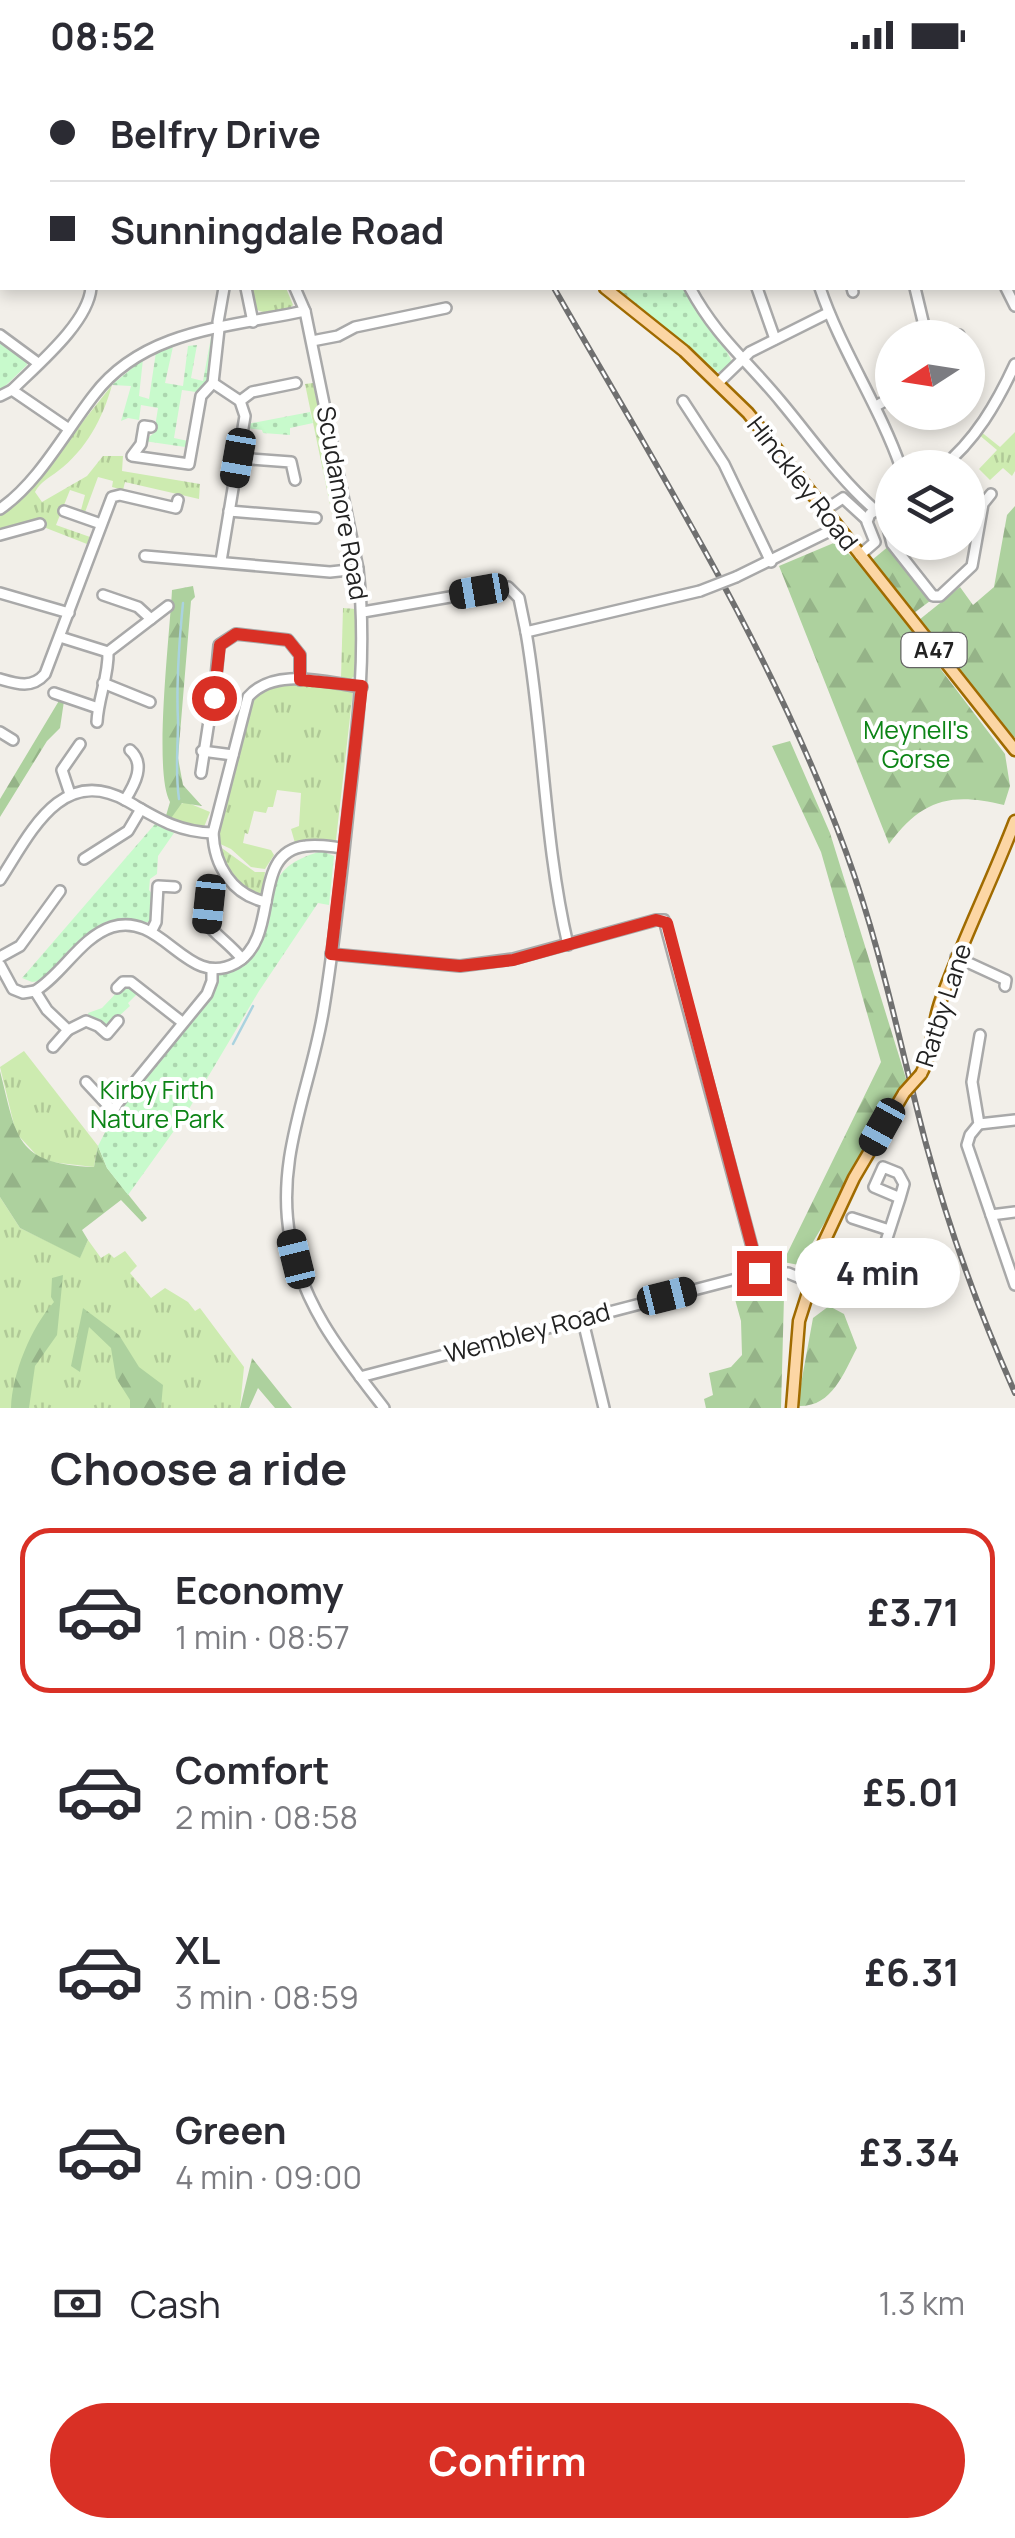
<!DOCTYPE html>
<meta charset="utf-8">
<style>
body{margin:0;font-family:Manrope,sans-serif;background:#f7f7f7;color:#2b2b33;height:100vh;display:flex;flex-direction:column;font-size:38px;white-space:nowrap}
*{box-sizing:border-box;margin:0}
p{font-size:32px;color:#7c7c81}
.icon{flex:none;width:55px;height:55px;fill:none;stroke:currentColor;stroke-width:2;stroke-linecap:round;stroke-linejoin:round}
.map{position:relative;height:1338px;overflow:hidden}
.sheet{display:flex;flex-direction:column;background:#fff;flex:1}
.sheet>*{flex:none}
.banner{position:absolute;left:0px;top:0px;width:1015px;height:220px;box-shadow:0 5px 15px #0003;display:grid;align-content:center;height:220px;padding:0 50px;background:#fff}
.needle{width:65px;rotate:258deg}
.fabs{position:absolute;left:875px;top:250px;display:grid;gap:20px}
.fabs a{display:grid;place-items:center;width:110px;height:110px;border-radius:50%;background:#fff;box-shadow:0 5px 15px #0003;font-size:50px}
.end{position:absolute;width:45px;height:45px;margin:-22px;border:12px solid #d93025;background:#fff;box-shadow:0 0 0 5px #fff}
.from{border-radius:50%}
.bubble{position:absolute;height:70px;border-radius:35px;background:#fff;box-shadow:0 5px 15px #0003;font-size:32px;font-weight:700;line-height:70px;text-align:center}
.car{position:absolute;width:30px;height:60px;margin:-30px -15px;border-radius:12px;box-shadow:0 0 8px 2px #0007;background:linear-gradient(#222 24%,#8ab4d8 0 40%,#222 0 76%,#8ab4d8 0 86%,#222 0)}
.banner b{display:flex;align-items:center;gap:35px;height:95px;font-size:38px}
.banner b+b{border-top:2px solid #e1e1e2}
.banner i{width:25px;height:25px;background:#2b2b33}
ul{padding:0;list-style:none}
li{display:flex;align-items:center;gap:30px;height:165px;margin:0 20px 15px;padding:0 30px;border:5px solid transparent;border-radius:30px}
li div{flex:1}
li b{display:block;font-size:38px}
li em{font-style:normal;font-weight:700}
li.on{border-color:#d93025}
li>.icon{width:90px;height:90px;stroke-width:1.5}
h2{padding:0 50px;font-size:45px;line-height:120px}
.pay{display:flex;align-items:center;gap:25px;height:110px;padding:0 50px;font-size:38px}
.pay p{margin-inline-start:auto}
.cta{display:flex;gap:20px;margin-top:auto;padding:20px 50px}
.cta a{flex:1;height:115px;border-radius:60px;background:#d93025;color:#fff;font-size:40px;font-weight:700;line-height:115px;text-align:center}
.status{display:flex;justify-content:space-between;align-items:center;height:70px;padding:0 50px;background:#fff;direction:ltr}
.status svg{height:28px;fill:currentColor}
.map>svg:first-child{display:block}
</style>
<div class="status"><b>08:52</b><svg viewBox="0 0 49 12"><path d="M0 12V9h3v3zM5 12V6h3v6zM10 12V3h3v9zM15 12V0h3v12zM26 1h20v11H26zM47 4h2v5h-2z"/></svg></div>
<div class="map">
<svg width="1015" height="1338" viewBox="0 0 1015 1338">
<defs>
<pattern id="grass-tufts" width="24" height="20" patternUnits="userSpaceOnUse" patternTransform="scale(2.5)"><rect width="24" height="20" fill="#cdebb0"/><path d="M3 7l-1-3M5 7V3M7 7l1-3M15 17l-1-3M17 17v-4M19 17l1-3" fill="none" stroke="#b0c997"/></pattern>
<pattern id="forest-firs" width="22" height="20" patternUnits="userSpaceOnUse" patternTransform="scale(2.5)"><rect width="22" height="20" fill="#add19e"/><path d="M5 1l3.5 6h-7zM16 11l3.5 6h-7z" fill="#95b388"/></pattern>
<pattern id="park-dots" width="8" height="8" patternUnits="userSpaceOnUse" patternTransform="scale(2.5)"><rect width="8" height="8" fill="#c8facc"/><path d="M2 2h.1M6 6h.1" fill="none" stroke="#acd6af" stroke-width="1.8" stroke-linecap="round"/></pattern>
</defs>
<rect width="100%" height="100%" fill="#f2efe9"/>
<g fill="url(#grass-tufts)">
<path d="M251,218h35l7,17c-8,9 -25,10 -36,5z"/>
<path d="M313,313l28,131h-9l-27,-130z"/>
<path d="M112,315c-9,33 -26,65 -54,86 -10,8 -17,10 -23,21l7,10 45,-26 16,-20h20l-1,15 78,13 -1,15 -74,-17 -2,8 -11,-3 1,-6 -15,-4 -14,38 -3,-5 4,-15 -15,-5 -14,35 34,12 -3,7 -41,-16 -10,-8 -36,11v-19l31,-25z"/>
<path d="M980,361l20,16 15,-15v39l-3,5 -9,-8 -13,12 -11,-11 18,-19 -19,-16z"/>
<path d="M343,538l13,1 -1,67 -5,3 -9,-1z"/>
<path d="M280,612l73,9 -17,149 -41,3 -4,-14 8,-3 2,-33 -24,-3 -4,17h-5l-2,6 -12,-2 -6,23 -3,-1 -2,10 28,7 3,5 -9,14 -14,-2 -20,-18 -15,-7v-14l33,-127 5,-6z"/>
<path d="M186,732l24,10 -6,15 -35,-6 9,-16z"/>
<path d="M219,776l36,26h10l-2,15 5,-18 -7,30 -35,-23z"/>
<path d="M24,981l74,95 -4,21 -52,-6 -26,-28 -16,-66z"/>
<path d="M0,1127l20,31 60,29 8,-17 13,18 8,-5 5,5 11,-7 12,15 -7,7 21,25 14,-10 23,14 7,9 5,-3 44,59 -4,41h-240z"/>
</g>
<g fill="url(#forest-firs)">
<path d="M1015,436v231h-3l-93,-117 41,-33 13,18 21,-18 13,-72z"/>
<path d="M836,472l28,26 141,186 5,32 -6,19c-53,-13 -82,-6 -115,39l-110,-278z"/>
<path d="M889,476l41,55 -16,12 -42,-53z"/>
<path d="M193,516l2,11 -4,4 -13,157 5,27 19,21 -20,-3 -13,18 -4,-2 5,-17c-17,-30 0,-169 2,-212z"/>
<path d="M60,629l4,2 -4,27 -13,13 -47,76v-18z"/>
<path d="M790,671l40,92 78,252 -109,180 -16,-3 98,-200 -60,-210 -49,-106z"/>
<path d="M0,1001c17,67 15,93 94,96l4,-21 9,22 40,50 -5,4 -21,-22 -39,30 6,10 -8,18 -60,-30 -20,-31z"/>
<path d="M63,1205l-6,60 -22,31 -6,42h-18c1,-34 20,-81 43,-106l-3,-5 1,-19z"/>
<path d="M777,1210l7,17 -3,111h-75l-2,-9 9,-4 -4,-22 22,-6 11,-12 -1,-34 -8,-29z"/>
<path d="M829,1236l15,8 13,34c-14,26 -25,60 -60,58l16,-88z"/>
<path d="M83,1238l36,27 20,32 24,18 -2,23h-31v-8l-14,-22 -5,-30 -22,-21 -9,45 -9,-6z"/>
<path d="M252,1288l40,50h-17l-17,-20 -9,20h-9z"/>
</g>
<g fill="url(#park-dots)">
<path d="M617,218h68c8,17 46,64 47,75l-6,7 -9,2z"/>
<path d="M219,259l-6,54 -10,10 -21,-3 -8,48 19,4 -1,6 -48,-7 10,-8 4,-25 -17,-3 -2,15 -11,-2 -7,3 10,-35 -19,-1 31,-26 -4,37 10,3 7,-47 18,-10 -9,41 18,3 5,-40 9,-1 -6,33 12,3 9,-49z"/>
<path d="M0,271l26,16 1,8 -27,26z"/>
<path d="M310,342l3,11 -23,5v7l-27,-2 -1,-3 -16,-2 1,-4z"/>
<path d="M155,754l19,9 -16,23 -1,18 -7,5 -1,11 4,5 -3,27c-10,1 -22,-4 -33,-3 -30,4 -57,43 -77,62l-8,1 -10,-4z"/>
<path d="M322,781l12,5 -5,49 -11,-2 -59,88 -73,123 -58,81 -21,-27 -9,-22 21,-41 93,-114 4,-16c12,-9 30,-14 40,-26 32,-38 -8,-78 66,-98z"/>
<path d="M123,916h6l8,8 -9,9 2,3 -23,21 -17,-8 -2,-6 14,-5z"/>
</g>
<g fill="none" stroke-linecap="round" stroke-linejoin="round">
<g stroke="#aad3df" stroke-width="2.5">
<path d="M179,729c-4,-27 -1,-51 -1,-78 -2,-40 1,-78 5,-118"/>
<path d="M233,974l20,-38"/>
</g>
<g stroke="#a9a9a9" stroke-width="14">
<g id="minor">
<path d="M61,0l6,2"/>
<path d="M231,0l1,2"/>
<path d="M373,0l2,2"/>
<path d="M909,0l1,2"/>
<path d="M126,2l4,-2"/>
<path d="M296,2l1,-2"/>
<path d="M635,2l5,-2"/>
<path d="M735,2l1,-1"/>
<path d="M816,2l2,-2"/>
<path d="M958,2l17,-2"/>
<path d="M1012,81l3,2"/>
<path d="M0,204h2"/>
<path d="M246,218l7,34"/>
<path d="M295,218l10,23 53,258c9,79 0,156 -9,234 -7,68 -14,137 -25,204 -12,78 -49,149 -34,230 12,68 53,118 94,171"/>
<path d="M690,218c27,50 57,72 92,115 30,36 56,74 92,106"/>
<path d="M757,218l18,51"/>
<path d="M820,218c21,62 59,117 81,180"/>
<path d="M852,218l1,4"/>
<path d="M915,218l12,50"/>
<path d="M1006,218l9,18"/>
<path d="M218,252l6,-34"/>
<path d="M0,265l38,28"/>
<path d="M927,265h32"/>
<path d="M312,271l26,-5 17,-9 91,-19"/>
<path d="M213,313l27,18 5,15 -24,145"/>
<path d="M718,313l32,-31 78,-39"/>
<path d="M12,320l57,39"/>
<path d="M0,326l12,-6c25,-25 76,-67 79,-102"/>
<path d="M240,331l12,-9 44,-9"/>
<path d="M683,331l41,63 47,98"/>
<path d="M876,336l16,-9"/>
<path d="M151,357l-7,-1 -3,18 -9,12 57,8 12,-68 12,-13 6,-54"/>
<path d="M238,388l53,4 4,18"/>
<path d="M941,398c34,-27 56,-65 74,-104"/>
<path d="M883,438l9,36 41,52h7l32,-30 11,-62 8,-10"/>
<path d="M0,439c39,-27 65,-77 94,-114 50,-66 136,-68 211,-84"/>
<path d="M825,440l18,-12 24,22"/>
<path d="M64,441l37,13"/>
<path d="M229,441l87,7"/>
<path d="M0,465l40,-11"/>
<path d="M860,485l15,-13 -8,-20 3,-8 22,-12"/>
<path d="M145,486l185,16 28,-3"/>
<path d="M736,507l102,-50"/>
<path d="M0,523l69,20"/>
<path d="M103,525l35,12 13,12"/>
<path d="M363,542l145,-25 11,11 7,34 174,-41"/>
<path d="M526,562c18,104 18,210 42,313"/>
<path d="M60,567l48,15 60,-46"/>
<path d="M0,609c17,5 32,10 45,-5l67,-177 8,-2 56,13 2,-8"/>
<path d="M103,613l47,19"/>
<path d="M54,623l44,15"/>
<path d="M214,628l5,-53 17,-11 52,6 12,15v25"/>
<path d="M97,652c1,-24 12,-46 11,-70"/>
<path d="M0,662l13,8"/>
<path d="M202,681l31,4"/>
<path d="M201,703l8,-52"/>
<path d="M70,724l-8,-24 18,-26"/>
<path d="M125,730c10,-16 21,-36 5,-50"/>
<path d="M84,789l44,-28 13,-22"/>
<path d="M0,810c30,-46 61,-116 127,-79 30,17 50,31 86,32"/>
<path d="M266,832c-34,-7 -52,-37 -53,-69l35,-136c27,-31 78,-14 114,-10"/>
<path d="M209,834l-2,20c11,13 24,21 35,35"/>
<path d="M152,860l4,-8 2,-36 17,1"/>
<path d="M331,884l129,12 53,-7 143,-39h8l95,353"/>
<path d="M0,887l20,-11 40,-55"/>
<path d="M956,887l50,23 -1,6"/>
<path d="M0,895l13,24 10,4 12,-2c27,-16 46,-54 77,-64 51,-16 75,63 124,36 46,-26 13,-111 70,-117 12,-2 26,1 38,2"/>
<path d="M117,918l6,-6h8l51,40"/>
<path d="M35,921l12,19 21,20 18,-9 12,5 9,8 11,-13"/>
<path d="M980,965l-8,47 7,42 -9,11 -3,10 48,140"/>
<path d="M53,977l15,-17"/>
<path d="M86,1012l27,29"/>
<path d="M110,1048l7,-14 90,-110 5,-13v-12"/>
<path d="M979,1054l36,-4"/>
<path d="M991,1145l24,-3"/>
<path d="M852,1148l37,12"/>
<path d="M845,1177l35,11"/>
<path d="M867,1230l33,-102 -26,-11 9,-20 15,6 6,11 -4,14"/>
<path d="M582,1247l22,91"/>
<path d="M360,1307l399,-104h29l22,9"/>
</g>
</g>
<g stroke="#a06b00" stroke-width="15">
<g id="major">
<path d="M474,0l1,2"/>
<path d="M488,0l3,2"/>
<path d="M605,218l79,63 64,62 267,337"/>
<path d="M921,1004c12,-22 11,-50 20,-74 22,-61 51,-119 74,-179"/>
<path d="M792,1338l7,-87 25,-79 30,-64 50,-85"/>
</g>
</g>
<g stroke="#dc2a67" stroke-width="18">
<g id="highway">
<path d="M591,2l4,-2"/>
<path d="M0,171h2"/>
</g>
</g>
<use href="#minor" stroke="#fff" stroke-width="9"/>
<use href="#major" stroke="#fcd6a4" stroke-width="10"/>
<use href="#highway" stroke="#e892a2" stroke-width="12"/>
<g stroke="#707070" stroke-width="6">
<g id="rail">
<path d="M431,0l1,2"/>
<path d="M554,218c105,183 219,364 292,564 35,95 54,194 80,292 23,85 53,168 89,249"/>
</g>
</g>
<use href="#rail" stroke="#fff" stroke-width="2.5" stroke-dasharray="8" stroke-linecap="butt"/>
<g stroke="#a9a9a9" stroke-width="14" stroke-linecap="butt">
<path id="minor-bridge" d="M700,521l36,-14"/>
</g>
<g stroke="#a06b00" stroke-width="15" stroke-linecap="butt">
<path id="major-bridge" d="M904,1023l17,-19"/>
</g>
<use href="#minor-bridge" stroke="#fff" stroke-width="9"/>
<use href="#major-bridge" stroke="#fcd6a4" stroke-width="10"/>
</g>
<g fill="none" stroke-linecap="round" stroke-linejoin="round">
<path stroke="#d93025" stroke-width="12" d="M214,628l6,-53 16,-11 52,6 12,15v25l62,6 -31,268 129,12 53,-6 143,-40 11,3 92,350"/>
</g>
<g text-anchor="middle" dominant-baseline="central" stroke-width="8" stroke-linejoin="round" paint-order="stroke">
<rect fill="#fff" stroke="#646464" stroke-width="2.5" x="901.5" y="563" width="65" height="34" rx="8"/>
<g font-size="22" font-weight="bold" fill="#222">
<text x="934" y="580">A47</text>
</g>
<g font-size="25" fill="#222" stroke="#fff">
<text transform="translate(803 413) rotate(52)">Hinckley Road</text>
<text transform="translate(343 433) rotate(80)">Scudamore Road</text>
<text transform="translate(943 935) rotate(-72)">Ratby Lane</text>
<text transform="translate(527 1262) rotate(-15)">Wembley Road</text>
</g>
<g font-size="25" fill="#0c8416" stroke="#fff">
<text x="916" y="659">Meynell's<tspan x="916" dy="29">Gorse</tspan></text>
<text x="157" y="1019">Kirby Firth<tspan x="157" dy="29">Nature Park</tspan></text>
</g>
</g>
</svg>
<div class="fabs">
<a><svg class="needle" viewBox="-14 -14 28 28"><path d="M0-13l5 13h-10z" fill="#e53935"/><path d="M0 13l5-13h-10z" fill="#7c7c81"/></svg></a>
<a><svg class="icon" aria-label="layers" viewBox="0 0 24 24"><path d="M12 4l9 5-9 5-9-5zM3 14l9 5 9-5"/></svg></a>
</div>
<i class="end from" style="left:214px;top:628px"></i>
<i class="end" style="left:759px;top:1203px"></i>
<div class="bubble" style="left:795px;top:1168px;width:165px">4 min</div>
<i class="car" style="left:238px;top:388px;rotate:190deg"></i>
<i class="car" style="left:479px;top:521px;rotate:260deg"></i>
<i class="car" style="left:209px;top:834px;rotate:186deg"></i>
<i class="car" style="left:882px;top:1057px;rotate:209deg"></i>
<i class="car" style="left:296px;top:1189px;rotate:346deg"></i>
<i class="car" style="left:667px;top:1226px;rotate:76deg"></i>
<div class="banner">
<b><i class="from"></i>Belfry Drive</b>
<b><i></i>Sunningdale Road</b>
</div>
</div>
<section class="sheet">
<h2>Choose a ride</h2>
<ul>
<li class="on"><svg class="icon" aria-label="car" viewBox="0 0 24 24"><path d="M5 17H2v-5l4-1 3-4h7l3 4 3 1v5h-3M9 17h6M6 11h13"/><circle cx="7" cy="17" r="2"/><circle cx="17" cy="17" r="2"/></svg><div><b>Economy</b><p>1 min · 08:57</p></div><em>£3.71</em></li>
<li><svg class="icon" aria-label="car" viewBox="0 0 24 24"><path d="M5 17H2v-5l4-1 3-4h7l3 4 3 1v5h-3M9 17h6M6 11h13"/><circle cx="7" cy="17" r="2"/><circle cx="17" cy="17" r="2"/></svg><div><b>Comfort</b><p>2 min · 08:58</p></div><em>£5.01</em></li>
<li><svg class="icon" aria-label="car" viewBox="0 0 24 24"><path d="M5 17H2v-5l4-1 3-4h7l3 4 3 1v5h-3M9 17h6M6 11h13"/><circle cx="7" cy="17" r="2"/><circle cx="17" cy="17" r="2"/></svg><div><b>XL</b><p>3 min · 08:59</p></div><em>£6.31</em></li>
<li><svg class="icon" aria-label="car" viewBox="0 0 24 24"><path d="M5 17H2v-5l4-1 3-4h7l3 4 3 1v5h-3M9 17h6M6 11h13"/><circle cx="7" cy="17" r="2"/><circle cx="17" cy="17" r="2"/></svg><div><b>Green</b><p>4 min · 09:00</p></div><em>£3.34</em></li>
</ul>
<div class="pay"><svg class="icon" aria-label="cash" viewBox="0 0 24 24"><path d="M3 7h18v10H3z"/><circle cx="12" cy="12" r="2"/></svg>Cash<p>1.3 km</p></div>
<div class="cta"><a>Confirm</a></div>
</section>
